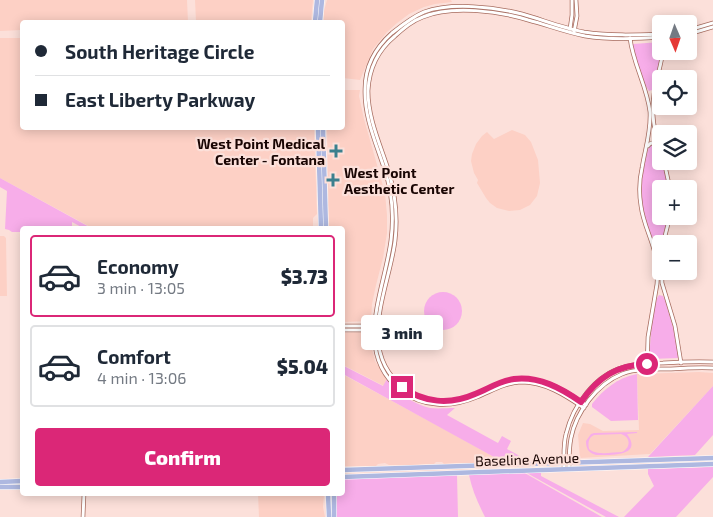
<!DOCTYPE html>
<meta charset="utf-8">
<style>
body{margin:0;font-family:"Exo 2",sans-serif;background:#f2f2f3;color:#1f2937;height:100vh;display:flex;flex-direction:column;font-size:19px;white-space:nowrap}
*{box-sizing:border-box;margin:0}
p{font-size:16px;color:#747a83}
.icon{flex:none;width:28px;height:28px;fill:none;stroke:currentColor;stroke-width:2;stroke-linecap:round;stroke-linejoin:round}
.map{position:relative;flex:1;overflow:hidden}
.sheet{position:absolute;left:20px;top:226px;width:325px;height:270px;display:flex;flex-direction:column;background:#fff;border-radius:5px;box-shadow:0 2px 12px #0003}
.sheet>*{flex:none}
.guide{position:absolute;left:20px;top:20px;width:325px;height:110px;border-radius:5px;box-shadow:0 2px 12px #0003;display:grid;align-content:center;height:110px;padding:0 15px;background:#fff}
.needle{width:32px;rotate:178deg}
.fabs{position:absolute;left:652px;top:15px;display:grid;gap:10px}
.fabs a{display:grid;place-items:center;width:45px;height:45px;border-radius:5px;background:#fff;box-shadow:0 2px 12px #0003;font-size:25px}
.end{position:absolute;width:22px;height:22px;margin:-11px;border:6px solid #db2777;background:#fff;box-shadow:0 0 0 2px #fff}
.from{border-radius:50%}
.bubble{position:absolute;height:35px;border-radius:5px;background:#fff;box-shadow:0 2px 12px #0003;font-size:16px;font-weight:800;line-height:35px;text-align:center}
.guide b{display:flex;align-items:center;gap:18px;height:48px;font-size:19px}
.guide b+b{border-top:1px solid #e0e1e3}
.guide i{width:12px;height:12px;background:#1f2937}
ul{padding:9px 0 0;list-style:none}
li{display:flex;align-items:center;gap:15px;height:82px;margin:0 10px 8px;padding:0 5px;border:2px solid #e0e1e3;border-radius:5px}
li div{flex:1}
li b{display:block;font-size:19px}
li em{font-style:normal;font-weight:800}
li.active{border-color:#db2777}
li>.icon{width:45px;height:45px;stroke-width:1.5}
.button{display:flex;gap:10px;margin-top:auto;padding:10px 15px}
.button a{flex:1;height:58px;border-radius:5px;background:#db2777;color:#fff;font-size:20px;font-weight:800;line-height:58px;text-align:center}
.map>svg:first-child{display:block}
</style>
<div class="map">
<svg width="713" height="517" viewBox="0 0 713 517">
<rect width="100%" height="100%" fill="#fce0da"/>
<g fill="#fdd0c5">
<path d="M0,0h187l1,22h-166v8l-22,1z"/>
<path d="M195,0h118l-2,22h-115z"/>
<path d="M327,0h124l1,2 -17,2 -11,3 -15,7 -12,9 -10,9 -14,17 -13,31 -17,-2 -1,-56h-18v-11z"/>
<path d="M0,38h22v90h292l3,86 -4,4v9l2,2h-221l-94,-51z"/>
<path d="M343,90h17l-1,6 5,23 21,74 2,22v18l-4,25 -7,27 -4,19 -1,17 -28,1 -1,-93h-13l-2,-101h15z"/>
<path d="M512,130l13,5 6,7 7,18 2,23 -3,13 -7,9 -10,5 -11,1 -12,-3 -7,-5 -4,-5 -9,-15 1,-3 -4,-7 -3,-12 1,-7 4,-10 6,-8 5,-4 7,7z"/>
<path d="M0,236h4l2,2 1,58h-7z"/>
<path d="M370,332l1,13 4,16 12,18 -3,7 -41,-21 -1,-32z"/>
<path d="M699,372l14,1v13l-63,68 -70,4 -2,-23 5,-12 7,1 13,7 36,-1 -2,-56z"/>
<path d="M342,374l100,54 61,34 -59,2 -2,-2h-6l-2,2 -34,2 -11,-1 -4,-2 -7,1 -2,2h-33z"/>
<path d="M258,494h66l-1,13 2,10h-66z"/>
</g>
<g fill="#f7ade9" fill-rule="evenodd">
<path d="M661,42c0,17 -3,30 -8,47l-1,1 -3,1c-10,-13 -13,-32 -16,-47z"/>
<path d="M652,144c6,3 9,11 9,17h2l6,28h-8v27h7l-7,29 -3,2c-4,-2 -4,-5 -6,-9 -15,-29 -12,-62 -3,-92z"/>
<path d="M0,178l93,51h-8l-13,-7v7h-50v3h-10l-3,-2 -4,-1 2,-38 -7,-4z"/>
<circle cx="443" cy="311" r="19"/>
<path d="M659,295l4,1 2,4 9,31 5,27 -30,1 3,-39 5,-22z"/>
<path d="M342,365l41,21 4,-7c9,14 27,25 43,29 8,1 17,0 25,0l-8,7 51,28 4,-7 9,5 -4,8 22,12 -26,1 -160,-88z"/>
<path d="M637,374l1,46 -27,1 -19,-14v-3c12,-15 25,-26 45,-30z"/>
<path d="M713,386v49l-18,20 -47,2z"/>
<path d="M637,432v1l-10,1c17,23 -18,21 -31,21 -8,-2 -10,-7 -10,-14l5,-7 3,-1zM621,434c10,3 10,14 1,18 -10,0 -25,4 -33,-3 -1,-6 -1,-11 5,-14z"/>
<path d="M713,467v10l-37,40h-52l30,-31 -6,-12v-5z"/>
<path d="M523,472l79,45h-117c-7,-14 -13,-27 -16,-42z"/>
<path d="M525,472h11l5,1v3l78,41h-13z"/>
<path d="M457,475l1,42h-122l-1,-10 2,-13h5l1,-15z"/>
</g>
<g fill="none" stroke-linecap="round" stroke-linejoin="round">
<g stroke="#a66b5e" stroke-width="4.5">
<g id="minor">
<path d="M570,29l2,-14v-15"/>
<path d="M689,30l24,-7"/>
<path d="M574,32l3,-16 -1,-16"/>
<path d="M689,34l24,-7"/>
<path d="M630,38c3,26 17,48 20,74 1,21 -5,37 -8,56 -3,13 -3,26 -1,38 2,16 9,29 13,44 3,11 4,22 3,34l-9,53 -1,32"/>
<path d="M648,146c2,-3 5,-4 8,-2l1,3"/>
<path d="M661,152c-7,-19 -10,-38 -7,-58 2,-14 7,-28 9,-43"/>
<path d="M664,161l6,28"/>
<path d="M663,244l7,-28"/>
<path d="M654,245l3,3 4,-1"/>
<path d="M661,254l1,29 13,43 6,37"/>
<path d="M342,326h35"/>
<path d="M342,330h32"/>
<path d="M586,405c-19,-13 -38,-26 -62,-26 -18,0 -32,7 -48,15 -23,11 -51,10 -72,-6 -49,-37 -15,-99 -9,-147 3,-24 0,-49 -7,-72 -8,-25 -20,-51 -20,-78 1,-22 10,-41 27,-55 9,-8 17,-15 28,-19 28,-12 76,-6 105,3 19,5 37,12 57,16 25,4 51,3 76,1"/>
<path d="M584,408c-19,-13 -39,-26 -63,-26 -17,1 -29,9 -44,15 -26,11 -54,11 -77,-7 -48,-38 -15,-101 -9,-150 3,-24 1,-49 -7,-72 -8,-25 -20,-51 -19,-79 0,-22 10,-41 27,-56 10,-8 20,-16 32,-21 28,-10 70,-5 98,2 21,6 41,14 62,18 26,4 51,3 77,2"/>
<path d="M564,468c0,-11 -1,-23 2,-34 7,-29 29,-59 58,-67 13,-4 26,-4 39,-4 16,-1 33,-2 50,-1"/>
<path d="M569,468c0,-10 0,-20 2,-30 5,-26 26,-54 51,-64 15,-6 33,-5 49,-5 14,-1 28,-2 42,-1"/>
<path d="M83,517l1,-23"/>
</g>
</g>
<g stroke="#fff" stroke-width="5.5">
<g id="major">
<path d="M315,22l2,-22"/>
<path d="M320,22l2,-22"/>
<path d="M318,128l3,101"/>
<path d="M323,128l3,101"/>
<path d="M342,470l371,-12"/>
<path d="M342,477l371,-13"/>
<path d="M0,482l22,-1"/>
<path d="M0,487h22"/>
<path d="M328,494l1,23"/>
<path d="M334,494v23"/>
</g>
</g>
<use href="#minor" stroke="#fff" stroke-width="3"/>
<use href="#major" stroke="#aeb8e0" stroke-width="4.5"/>
</g>
<g fill="none" stroke-linecap="round" stroke-linejoin="round">
<path stroke="#db2777" stroke-width="6" d="M402,387c22,16 48,18 73,7 13,-5 24,-13 39,-15 25,-3 47,9 67,23 17,-25 36,-37 66,-38"/>
</g>
<g fill="#3b808e" stroke="#fce0da" stroke-width="2">
<path d="M333.5 143.5h5v5h5v5h-5v5h-5v-5h-5v-5h5z"/>
<path d="M330.5 172.5h5v5h5v5h-5v5h-5v-5h-5v-5h5z"/>
</g>
<g text-anchor="middle" dominant-baseline="central" stroke-width="4.5" stroke-linejoin="round" paint-order="stroke">
<g font-size="14" font-weight="bold" fill="#190503" stroke="#fce0da" text-anchor="end">
<text x="325" y="143">West Point Medical<tspan x="325" dy="16">Center - Fontana</tspan></text>
<text x="344" y="172" text-anchor="start">West Point<tspan x="344" dy="16">Aesthetic Center</tspan></text>
</g>
<g font-size="14" fill="#190503" stroke="#fce0da">
<text transform="translate(527 459) rotate(-2)">Baseline Avenue</text>
</g>
</g>
</svg>
<div class="fabs">
<a><svg class="needle" viewBox="-14 -14 28 28"><path d="M0-13l5 13h-10z" fill="#e53935"/><path d="M0 13l5-13h-10z" fill="#747a83"/></svg></a>
<a><svg class="icon" aria-label="locate" viewBox="0 0 24 24"><circle cx="12" cy="12" r="6"/><path d="M12 2v4M12 18v4M2 12h4M18 12h4"/></svg></a>
<a><svg class="icon" aria-label="layers" viewBox="0 0 24 24"><path d="M12 4l9 5-9 5-9-5zM3 14l9 5 9-5"/></svg></a>
<a>+</a>
<a>−</a>
</div>
<i class="end from" style="left:647px;top:364px"></i>
<i class="end" style="left:402px;top:387px"></i>
<div class="bubble" style="left:361px;top:315px;width:82px">3 min</div>
<div class="guide">
<b><i class="from"></i>South Heritage Circle</b>
<b><i></i>East Liberty Parkway</b>
</div>
<section class="sheet">
<ul>
<li class="active"><svg class="icon" aria-label="car" viewBox="0 0 24 24"><path d="M5 17H2v-5l4-1 3-4h7l3 4 3 1v5h-3M9 17h6M6 11h13"/><circle cx="7" cy="17" r="2"/><circle cx="17" cy="17" r="2"/></svg><div><b>Economy</b><p>3 min · 13:05</p></div><em>$3.73</em></li>
<li><svg class="icon" aria-label="car" viewBox="0 0 24 24"><path d="M5 17H2v-5l4-1 3-4h7l3 4 3 1v5h-3M9 17h6M6 11h13"/><circle cx="7" cy="17" r="2"/><circle cx="17" cy="17" r="2"/></svg><div><b>Comfort</b><p>4 min · 13:06</p></div><em>$5.04</em></li>
</ul>
<div class="button"><a>Confirm</a></div>
</section>
</div>
